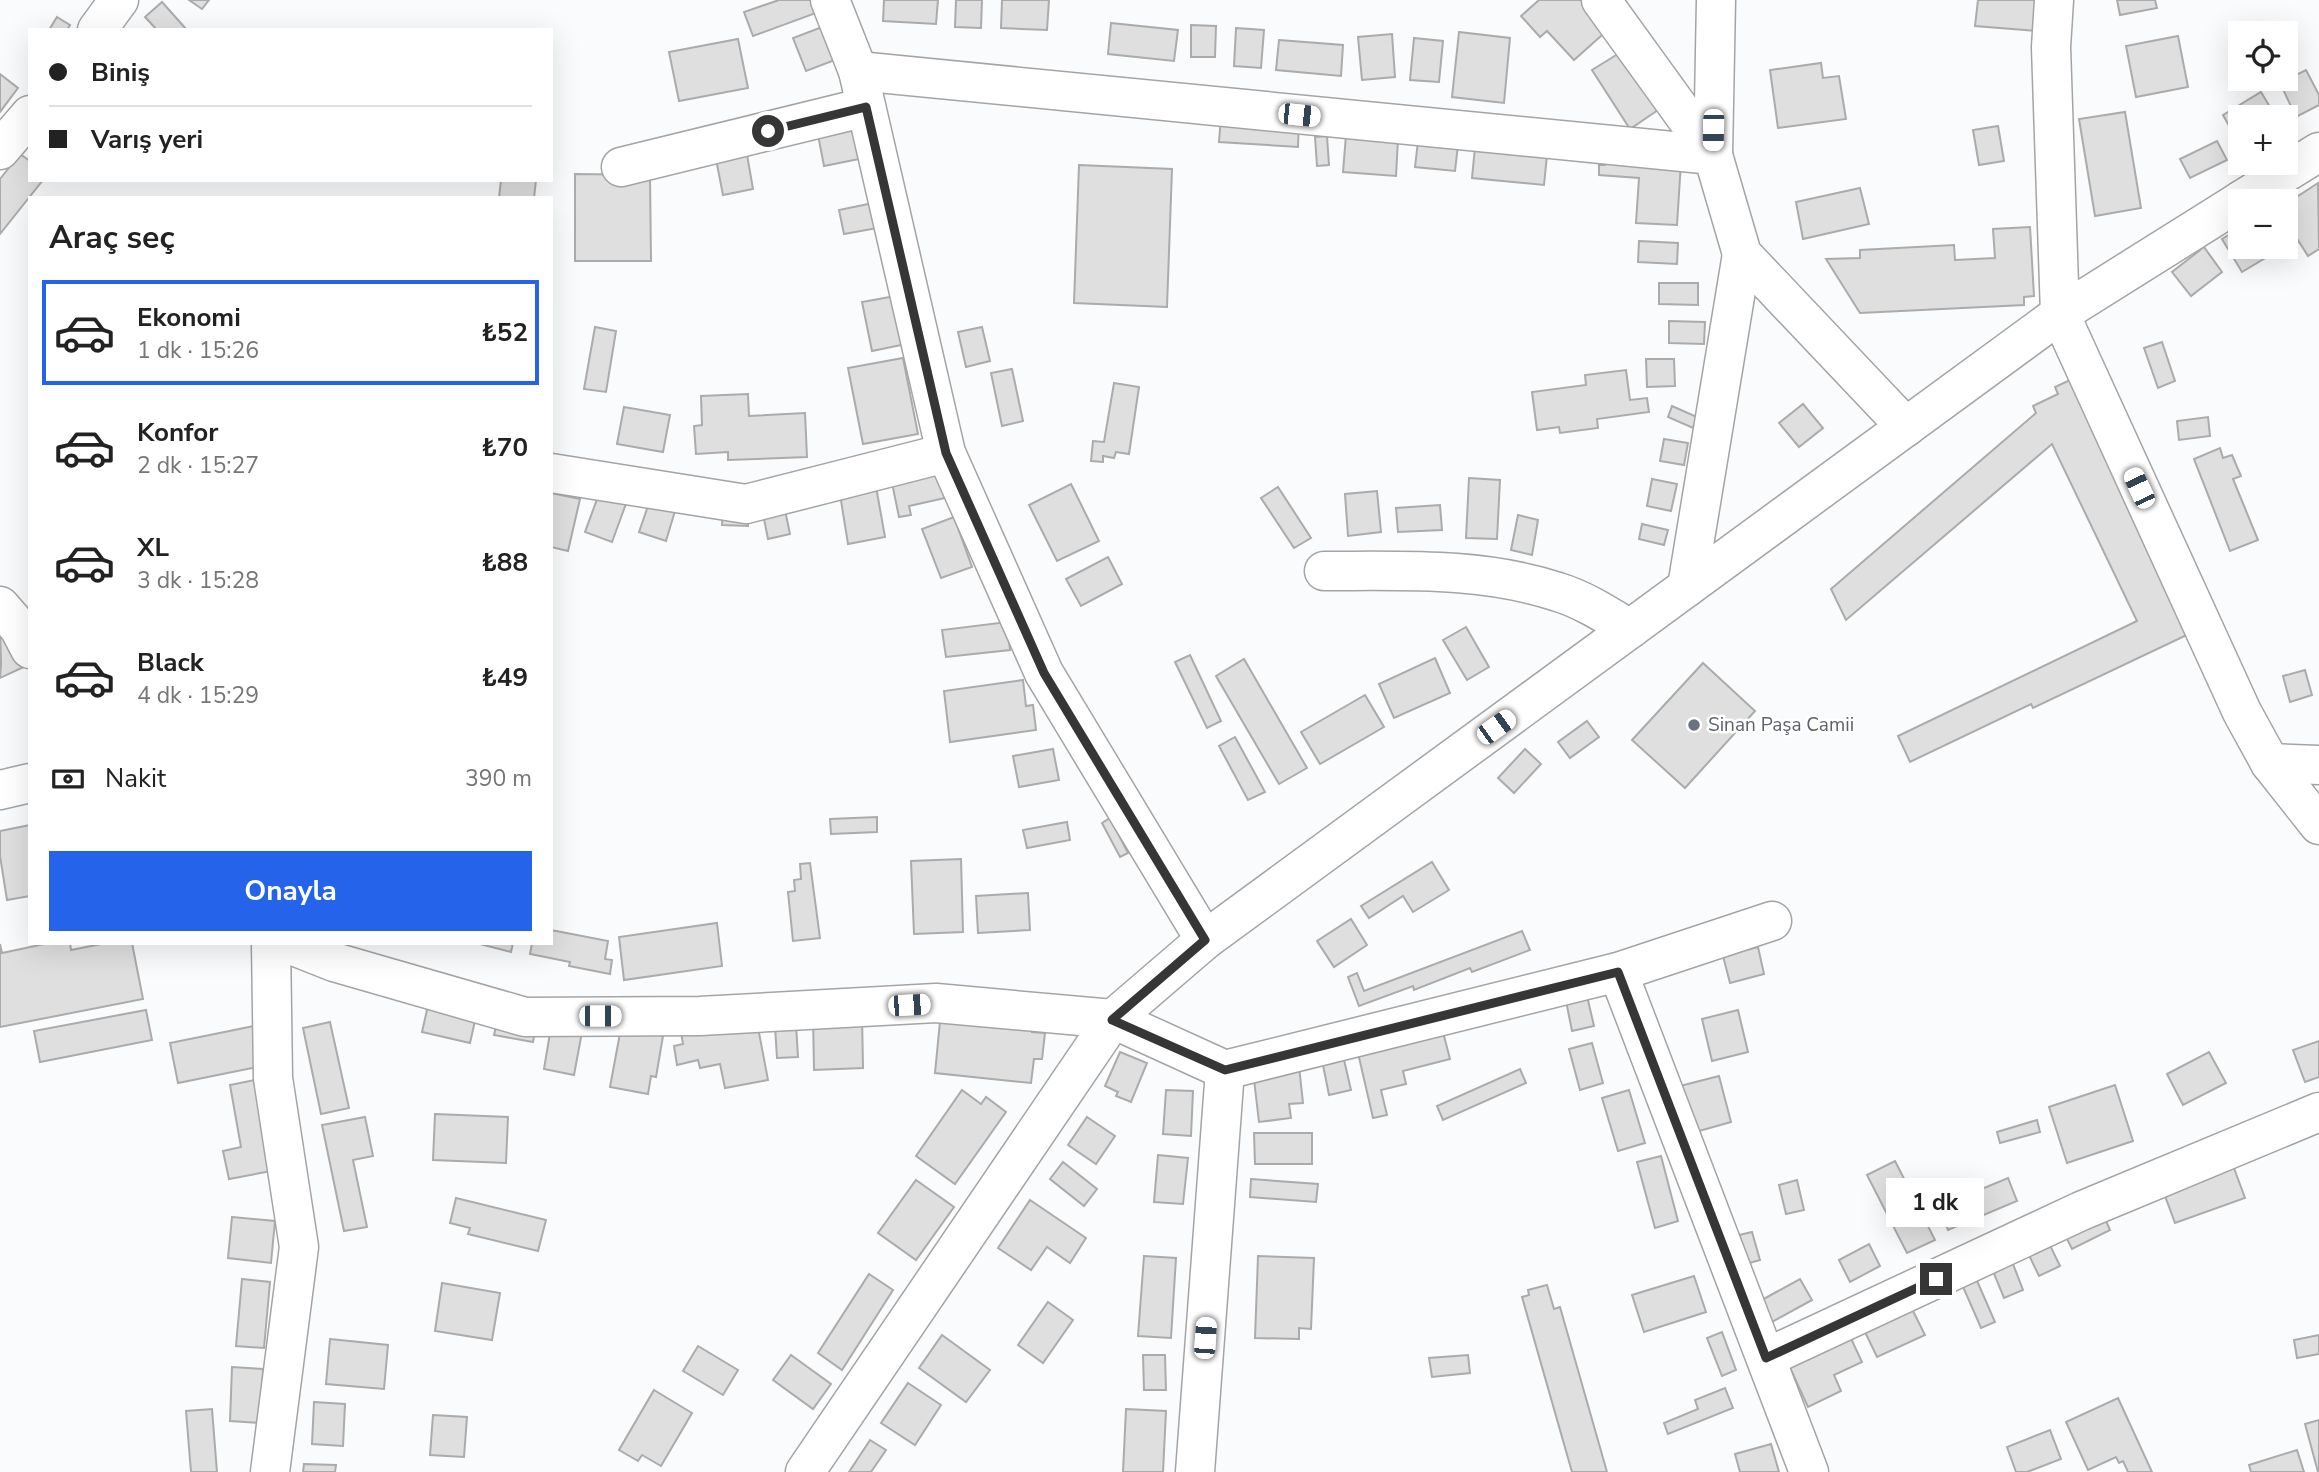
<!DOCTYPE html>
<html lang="tr">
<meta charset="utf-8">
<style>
body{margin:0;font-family:"Nunito Sans",sans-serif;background:#f2f2f2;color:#222;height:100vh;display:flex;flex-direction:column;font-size:26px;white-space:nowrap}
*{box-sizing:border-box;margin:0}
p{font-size:23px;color:#767676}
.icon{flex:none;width:38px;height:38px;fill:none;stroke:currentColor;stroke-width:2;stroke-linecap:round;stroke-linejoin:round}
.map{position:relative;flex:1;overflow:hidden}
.side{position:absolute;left:28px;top:196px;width:525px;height:749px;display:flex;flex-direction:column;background:#fff;border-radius:0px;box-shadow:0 7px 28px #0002}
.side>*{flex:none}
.top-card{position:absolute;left:28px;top:28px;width:525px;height:154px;border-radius:0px;box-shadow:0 7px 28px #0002;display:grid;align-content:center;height:154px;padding:0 21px;background:#fff}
.fabs{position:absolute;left:2228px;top:21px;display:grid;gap:14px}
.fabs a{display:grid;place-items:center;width:70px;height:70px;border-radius:0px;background:#fff;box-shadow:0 7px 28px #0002;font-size:35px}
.end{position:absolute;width:32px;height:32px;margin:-16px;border:9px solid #363636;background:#fff;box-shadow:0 0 0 4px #fff}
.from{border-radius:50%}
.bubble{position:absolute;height:49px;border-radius:0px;background:#fff;box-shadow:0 7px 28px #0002;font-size:23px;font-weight:700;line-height:49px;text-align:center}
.car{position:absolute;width:21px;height:42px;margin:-21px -10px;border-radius:9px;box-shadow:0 0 5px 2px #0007;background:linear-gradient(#fff 24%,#345 0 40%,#fff 0 76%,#345 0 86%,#fff 0)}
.top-card b{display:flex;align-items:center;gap:24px;height:66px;font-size:26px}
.top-card b+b{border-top:2px solid #e0e0e0}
.top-card i{width:18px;height:18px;background:#222}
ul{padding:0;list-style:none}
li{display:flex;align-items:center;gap:21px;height:105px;margin:0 14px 10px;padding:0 7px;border:4px solid transparent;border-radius:0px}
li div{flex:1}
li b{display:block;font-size:26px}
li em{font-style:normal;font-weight:700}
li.current{border-color:#2563eb}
li>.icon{width:63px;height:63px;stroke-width:1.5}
h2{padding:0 21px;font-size:32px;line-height:84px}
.pay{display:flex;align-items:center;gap:18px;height:77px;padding:0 21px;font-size:26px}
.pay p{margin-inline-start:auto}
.button{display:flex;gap:14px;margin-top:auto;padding:14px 21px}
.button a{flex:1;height:80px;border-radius:0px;background:#2563eb;color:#fff;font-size:28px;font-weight:700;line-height:80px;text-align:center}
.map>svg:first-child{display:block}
</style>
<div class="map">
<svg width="2319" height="1472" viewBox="0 0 2319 1472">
<rect width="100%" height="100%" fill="#fafbfc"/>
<g fill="#e0dfdf" stroke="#acabab" stroke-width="2">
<path d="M189,0h20l-7,9z"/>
<path d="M779,0h33l4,13 -63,23 -9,-24z"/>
<path d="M884,0h54l-2,24 -53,-3z"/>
<path d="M956,0h26l-1,28 -26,-1z"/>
<path d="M1002,0h47l-2,30 -46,-2z"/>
<path d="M1539,0h45l26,28 -36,32 -27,-29 -7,6 -19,-21z"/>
<path d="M1978,0h61l-2,31 -62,-5z"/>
<path d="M2117,0h38l2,8 -37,7z"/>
<path d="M162,2l25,28h-30l-12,-13z"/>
<path d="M57,17l13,8 -3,5h-18z"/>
<path d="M1111,23l67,7 -4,31 -66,-7z"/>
<path d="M1191,25l25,1 -1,31h-24z"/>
<path d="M822,27l13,33 -29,11 -13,-33z"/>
<path d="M1236,28l28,2 -3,38 -27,-2z"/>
<path d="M1459,32l51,6 -6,65 -52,-6z"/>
<path d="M1392,34l3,43 -33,3 -4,-43z"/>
<path d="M2178,36l10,51 -52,10 -10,-51z"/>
<path d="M1414,38l29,3 -4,41 -29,-2z"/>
<path d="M738,39l10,49 -69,13 -10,-49z"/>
<path d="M1279,40l64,5 -2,31 -65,-6z"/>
<path d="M1621,52l37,58 -28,19 -38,-59z"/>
<path d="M1821,63l2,15 16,-2 7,43 -68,9 -8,-58z"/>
<path d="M2306,70l13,25v10l-23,12 -16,-34z"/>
<path d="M0,74l18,14 -18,24z"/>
<path d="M2261,92l15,25h-36v28l-17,-30z"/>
<path d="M2125,112l16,96 -46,8 -16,-97z"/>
<path d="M1221,116l78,4 -1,27 -79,-5z"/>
<path d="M863,126l6,31 -45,9 -6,-31z"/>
<path d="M1998,126l6,35 -25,4 -6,-35z"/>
<path d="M1346,135l52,4 -2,37 -53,-4z"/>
<path d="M1327,136l2,29 -12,1 -2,-29z"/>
<path d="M1418,141l40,4 -3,26 -40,-4z"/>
<path d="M2217,141l10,19 -37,18 -10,-19z"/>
<path d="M745,143l8,46 -30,6 -9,-46z"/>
<path d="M1475,147l72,8 -3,30 -72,-7z"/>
<path d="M20,154l10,7v19h13l-43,54v-55z"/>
<path d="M1606,157l75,5 -4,63 -41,-2 3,-45 -40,-3v-10h6z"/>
<path d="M1079,165l93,4 -5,138 -93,-4z"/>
<path d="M575,174l75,1 1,86h-76z"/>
<path d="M501,180h35l-2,18h-35z"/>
<path d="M2318,183l1,66 -11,7 -22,-35v-17z"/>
<path d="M1860,188l9,36 -66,15 -7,-37z"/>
<path d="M878,202l5,25 -39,7 -5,-24z"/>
<path d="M2030,227l4,69 -10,1v8l-164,8 -34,-54 34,-1v-8l94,-5 1,15 40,-2 -2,-29z"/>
<path d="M2240,228v19l42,1 -40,24 -20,-33z"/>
<path d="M1639,241l39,2 -1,21 -39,-2z"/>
<path d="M2204,247l18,25 -31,24 -19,-24z"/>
<path d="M1659,283h39v22l-39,-1z"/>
<path d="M901,295l10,48 -39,8 -10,-49z"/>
<path d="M1669,321l36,1 -1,22 -35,-1z"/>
<path d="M595,327l21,4 -10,61 -22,-3z"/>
<path d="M982,327l8,34 -24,6 -8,-35z"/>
<path d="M2162,342l13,39 -17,7 -14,-40z"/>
<path d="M903,358l15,76 -55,10 -15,-76z"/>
<path d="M1646,359h28l1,27 -28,1z"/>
<path d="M1012,369l11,52 -21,5 -11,-53z"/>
<path d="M1626,370l4,30 17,-2 2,14 -52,7 1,9 -38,5 -1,-6 -22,3 -5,-38 54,-7 -1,-10z"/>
<path d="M2070,380l121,253 -158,75 -2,-4 -121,58 -12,-26 239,-115 -85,-177 -206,176 -15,-31 205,-176 -3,-7 25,-12 -3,-7z"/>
<path d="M1114,383l25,4 -10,67 -13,-2 -2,6 -11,-2v6l-12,-1 2,-20 11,1z"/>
<path d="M748,394l1,22 56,-3 2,44 -79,3v-8l-32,2 -2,-28 8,-1 -1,-29z"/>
<path d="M1803,404l20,24 -24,19 -20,-24z"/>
<path d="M1672,406l25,11 -4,11 -25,-11z"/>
<path d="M624,407l46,8 -7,37 -46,-8z"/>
<path d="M2208,417l2,19 -31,4 -2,-19z"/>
<path d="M1664,439l24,4 -4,22 -24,-4z"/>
<path d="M2220,448l3,10 9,-3 9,21 -8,3 25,61 -28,11 -36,-92z"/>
<path d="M939,468l6,30 -36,8 2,9 -12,2 -8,-39z"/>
<path d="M1469,478l31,2 -3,59 -31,-1z"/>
<path d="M1652,479l25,5 -6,27 -24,-5z"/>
<path d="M875,481l10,56 -37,7 -9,-56z"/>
<path d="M1071,484l28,57 -42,20 -28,-56z"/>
<path d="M1278,487l33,51 -17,10 -33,-50z"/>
<path d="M600,491l27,10 -15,41 -27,-10z"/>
<path d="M1377,491l4,41 -33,4 -3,-42z"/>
<path d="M551,493l29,6 -12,52 -17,-4z"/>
<path d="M649,503l26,8 -9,30 -27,-9z"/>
<path d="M1440,505l2,25 -44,2 -2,-24z"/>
<path d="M723,508l26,1 -1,17 -26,-1z"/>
<path d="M785,510l5,24 -22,5 -5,-25z"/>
<path d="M1518,515l20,5 -6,35 -21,-5z"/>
<path d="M954,517l18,50 -31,11 -19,-49z"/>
<path d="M1642,524l26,6 -4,15 -25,-6z"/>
<path d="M1108,557l14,27 -41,22 -15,-27z"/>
<path d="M1007,622l3,28 -64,7 -4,-27z"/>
<path d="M0,625l28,40 -28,13 1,-14z"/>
<path d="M1466,627l23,40 -22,13 -24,-40z"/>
<path d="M1190,655l31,66 -14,7 -32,-66z"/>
<path d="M1435,658l15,35 -56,25 -15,-34z"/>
<path d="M1244,659l63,109 -28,16 -63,-108z"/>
<path d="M1703,663l52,48 -70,77 -53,-48z"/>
<path d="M2305,670l7,25 -22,7 -7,-26z"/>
<path d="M1023,680l3,26 7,-1 3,25 -86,12 -6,-51z"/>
<path d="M1365,695l19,32 -64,37 -19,-32z"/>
<path d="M1587,721l12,16 -29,21 -12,-16z"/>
<path d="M1235,737l30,55 -17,8 -29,-54z"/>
<path d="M1053,749l6,31 -40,7 -6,-31z"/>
<path d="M1525,749l16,15 -27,29 -16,-15z"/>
<path d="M877,817v15l-46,2 -1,-15z"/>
<path d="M1110,818l18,35 -8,4 -18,-34z"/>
<path d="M1067,822l3,18 -43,8 -4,-18z"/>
<path d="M30,825v71l-23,4 -7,-44v-25z"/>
<path d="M961,859l2,73 -49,2 -3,-73z"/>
<path d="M1432,862l17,28 -36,22 -10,-16 -34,22 -8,-12z"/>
<path d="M810,863l10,75 -27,3 -5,-49 7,-1 -1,-11 7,-1 -1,-15z"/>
<path d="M1028,893l2,37 -52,3 -2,-37z"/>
<path d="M1351,919l16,26 -33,22 -17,-26z"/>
<path d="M717,923l5,43 -98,14 -5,-43z"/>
<path d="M551,930l57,11 -3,18 7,1 -2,14 -41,-8 1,-4 -40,-8 2,-11h19z"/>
<path d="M1522,931l8,19 -58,22 -2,-4 -56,22 -1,-4 -54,20 -11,-29 9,-4 7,18z"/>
<path d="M49,943h21l1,7 35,-7h26l11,56 -143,28v-83l2,9z"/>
<path d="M476,943h37l-2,9z"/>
<path d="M1758,947l6,27 -34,9 -7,-27z"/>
<path d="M1587,996l7,30 -22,5 -6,-30z"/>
<path d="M429,1001l48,11 -7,31 -48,-11z"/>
<path d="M146,1010l6,30 -112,22 -6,-31z"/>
<path d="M1738,1010l10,42 -36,9 -10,-42z"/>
<path d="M941,1011l92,10 -1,11 13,1 -3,26h-8l-3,24 -96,-10z"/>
<path d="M499,1014l38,7 -4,21 -39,-7z"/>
<path d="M862,1016l1,52 -49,2 -1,-53z"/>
<path d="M756,1017l12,63 -43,8 -5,-24 -20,4 -2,-8 -21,5 -3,-19 9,-2 -2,-12z"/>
<path d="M330,1022l19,86 -28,6 -18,-86z"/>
<path d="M796,1024l2,33 -21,1 -2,-32z"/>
<path d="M254,1026l8,40 -84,17 -8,-40z"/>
<path d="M551,1027l31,5 -8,43 -30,-6z"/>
<path d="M621,1028l42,8 -7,41 -5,-1 -3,18 -38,-7z"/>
<path d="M1443,1032l7,27 -47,12 3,13 -25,6 6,25 -14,3 -15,-65z"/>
<path d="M2319,1041v36l-14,5 -12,-32z"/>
<path d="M1592,1043l11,40 -23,7 -11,-41z"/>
<path d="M1342,1051l9,39 -22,5 -8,-40z"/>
<path d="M1120,1052l27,11 -16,39 -15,-6 2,-4 -13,-6z"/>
<path d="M2209,1052l17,31 -43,22 -16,-31z"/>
<path d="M1299,1066l4,37 -14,1 2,14 -32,4 -6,-51z"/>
<path d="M1520,1069l6,14 -83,37 -6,-14z"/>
<path d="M1719,1076l12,46 -39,11 -12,-47z"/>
<path d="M265,1078l17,91 -53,10 -6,-28 18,-4 -11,-62z"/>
<path d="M2115,1085l18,56 -66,22 -18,-56z"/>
<path d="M962,1090l19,14 5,-7 20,15 -51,72 -39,-28z"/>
<path d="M1166,1090l27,1 -2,45 -28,-2z"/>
<path d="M1629,1090l16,53 -27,8 -16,-53z"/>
<path d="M435,1114l73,3 -2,46 -73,-3z"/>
<path d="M365,1117l8,39 -20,4 14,67 -23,4 -22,-106z"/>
<path d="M1087,1117l28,19 -19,28 -28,-19z"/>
<path d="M2037,1120l3,12 -40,11 -3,-11z"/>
<path d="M1254,1133h58v31h-57z"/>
<path d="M1158,1155l30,3 -5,46 -29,-2z"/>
<path d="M1661,1156l17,65 -23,7 -18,-66z"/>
<path d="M2231,1160l14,38 -70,25 -14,-38z"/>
<path d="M1895,1161l40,79 -28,13 -40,-78z"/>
<path d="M1063,1162l34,27 -13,17 -34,-27z"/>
<path d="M2008,1178l9,23 -69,29 -10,-23z"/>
<path d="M1251,1179l67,5 -2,18 -66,-5z"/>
<path d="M916,1180l38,27 -38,53 -38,-27z"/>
<path d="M1797,1180l7,30 -18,4 -7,-29z"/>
<path d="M456,1198l90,22 -8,31 -70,-17 2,-6 -20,-5z"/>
<path d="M1030,1200l56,38 -16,25 -23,-16 -16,23 -33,-22z"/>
<path d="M2102,1212l8,18 -38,19 -9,-18z"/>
<path d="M232,1217l43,4 -4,42 -43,-5z"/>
<path d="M1752,1232l8,28 -18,5 -7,-29z"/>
<path d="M2046,1237l14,29 -21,10 -14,-29z"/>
<path d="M1869,1244l11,22 -30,16 -11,-22z"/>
<path d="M2008,1251l15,39 -19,8 -16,-39z"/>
<path d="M1144,1256l32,2 -5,80 -33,-2z"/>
<path d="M1258,1256l56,2 -3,71 -12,-1v11l-44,-1z"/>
<path d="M1971,1267l24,55 -14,6 -24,-55z"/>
<path d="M869,1274l24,16 -51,80 -24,-17z"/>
<path d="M1694,1276l12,36 -62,20 -12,-37z"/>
<path d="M242,1279l28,3 -6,66 -28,-2z"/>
<path d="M1800,1279l12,21 -40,22 -12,-21z"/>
<path d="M442,1283l58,10 -8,47 -57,-9z"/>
<path d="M1547,1285l7,24 6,-2 47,165h-35l-50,-175 7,-2 -1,-5z"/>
<path d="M1048,1302l25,18 -30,43 -25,-18z"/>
<path d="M1912,1309l13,26 -48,22 -12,-25z"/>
<path d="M1847,1330l15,32 -28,13 7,16 -33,16 -22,-48z"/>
<path d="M1722,1332l14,38 -14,6 -15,-38z"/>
<path d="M942,1335l48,35 -24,32 -47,-34z"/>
<path d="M2319,1335v19l-22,4 -3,-18z"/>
<path d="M330,1339l58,6 -4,44 -58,-5z"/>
<path d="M698,1346l40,24 -15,25 -40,-24z"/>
<path d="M791,1355l40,29 -18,25 -40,-29z"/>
<path d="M1143,1355h22l1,35h-22z"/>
<path d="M1468,1355l2,18 -38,4 -3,-19z"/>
<path d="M232,1367l31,2 -2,54 -31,-2z"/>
<path d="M908,1383l33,22 -26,40 -34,-22z"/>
<path d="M1725,1388l8,20 -65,26 -4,-11 34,-14 -3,-9z"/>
<path d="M654,1390l38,23 -31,53 -19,-11 -4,6 -19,-11z"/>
<path d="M2118,1398l34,74h-24l-5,-11 -4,2 -3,-6 -28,13 -22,-48z"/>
<path d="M314,1402l31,2 -2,42 -31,-2z"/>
<path d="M212,1409l5,63h-26l-5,-61z"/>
<path d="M1126,1409l40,2 -3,61h-40z"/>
<path d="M433,1415l34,2 -3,40 -34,-2z"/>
<path d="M2319,1420v52h-1l-13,-48z"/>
<path d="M2050,1430l11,29 -34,13h-11l-9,-25z"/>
<path d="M870,1440l16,10 -15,22h-22z"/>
<path d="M1771,1444l8,28h-39l-5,-18z"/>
<path d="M2297,1450l7,22h-53l-2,-7z"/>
<path d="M304,1464l32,1 -1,7h-32z"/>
</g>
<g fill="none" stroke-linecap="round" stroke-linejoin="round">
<g stroke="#a4a4a5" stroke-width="41">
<g id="minor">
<path d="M830,0l28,71 88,382 98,220 161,267"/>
<path d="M1601,0l112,155"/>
<path d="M1716,0l-3,155 29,99 164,173"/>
<path d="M2054,0l-3,47 9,267 182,398 28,51 49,62"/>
<path d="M97,30l22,-30"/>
<path d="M858,71l855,84"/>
<path d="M0,150l30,-35"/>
<path d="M621,167l245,-60"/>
<path d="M2240,201l79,-49"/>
<path d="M551,473l195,31 200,-51"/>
<path d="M1324,571c78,0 159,-4 234,21 26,8 49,23 72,37"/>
<path d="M1687,587l55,-333"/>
<path d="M0,606l19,22 11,21"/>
<path d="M2270,763l49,2"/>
<path d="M0,790l30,-7"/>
<path d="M286,943l48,19 191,55 175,-1 236,-13 177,16 112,51 393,-98 191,500"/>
<path d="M1618,972l154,-51"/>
<path d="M1766,1358l315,-147 238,-99"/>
<path d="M270,1472l29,-225 -26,-169 -2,-135"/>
<path d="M805,1472l308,-453 92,-79 855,-626 180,-113"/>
<path d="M1195,1472l30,-402"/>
</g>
</g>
<use href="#minor" stroke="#fff" stroke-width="38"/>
</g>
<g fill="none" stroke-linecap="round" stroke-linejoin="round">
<path stroke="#363636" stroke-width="9" d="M768,131l98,-24 80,346 98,220 161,267 -93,80 113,50 393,-98 148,386 170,-79"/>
</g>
<circle fill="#6b7280" stroke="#fff" stroke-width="2.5" cx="1694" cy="725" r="7"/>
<g text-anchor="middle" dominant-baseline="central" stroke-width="5" stroke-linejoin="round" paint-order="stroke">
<g font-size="19" fill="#5b616d" stroke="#fff" text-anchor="start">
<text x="1708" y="725">Sinan Paşa Camii</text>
</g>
</g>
</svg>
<div class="fabs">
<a><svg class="icon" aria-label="locate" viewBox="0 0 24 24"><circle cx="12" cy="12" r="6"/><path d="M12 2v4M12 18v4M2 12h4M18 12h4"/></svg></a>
<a>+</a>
<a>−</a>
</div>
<i class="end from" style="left:768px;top:131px"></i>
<i class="end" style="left:1936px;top:1279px"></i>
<div class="bubble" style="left:1886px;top:1178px;width:98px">1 dk</div>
<i class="car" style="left:1299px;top:115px;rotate:96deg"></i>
<i class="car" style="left:1713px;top:130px;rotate:181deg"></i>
<i class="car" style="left:2139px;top:488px;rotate:335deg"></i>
<i class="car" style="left:1496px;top:727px;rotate:54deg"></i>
<i class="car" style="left:909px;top:1005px;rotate:87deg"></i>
<i class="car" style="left:600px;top:1016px;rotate:90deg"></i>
<i class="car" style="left:1205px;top:1338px;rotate:4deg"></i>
<div class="top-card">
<b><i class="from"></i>Biniş</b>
<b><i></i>Varış yeri</b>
</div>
<section class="side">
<h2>Araç seç</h2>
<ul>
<li class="current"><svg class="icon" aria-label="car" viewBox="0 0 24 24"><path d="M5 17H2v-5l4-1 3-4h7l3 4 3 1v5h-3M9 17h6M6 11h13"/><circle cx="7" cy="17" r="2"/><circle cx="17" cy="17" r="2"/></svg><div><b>Ekonomi</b><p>1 dk · 15:26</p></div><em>₺52</em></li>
<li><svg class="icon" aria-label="car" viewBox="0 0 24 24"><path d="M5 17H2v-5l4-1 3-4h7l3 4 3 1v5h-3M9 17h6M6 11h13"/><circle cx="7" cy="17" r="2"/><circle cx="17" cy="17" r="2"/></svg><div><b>Konfor</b><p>2 dk · 15:27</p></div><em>₺70</em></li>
<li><svg class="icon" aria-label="car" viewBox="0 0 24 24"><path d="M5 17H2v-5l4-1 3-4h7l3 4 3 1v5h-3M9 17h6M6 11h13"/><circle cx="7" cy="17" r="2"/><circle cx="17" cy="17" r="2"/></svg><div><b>XL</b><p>3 dk · 15:28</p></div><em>₺88</em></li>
<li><svg class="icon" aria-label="car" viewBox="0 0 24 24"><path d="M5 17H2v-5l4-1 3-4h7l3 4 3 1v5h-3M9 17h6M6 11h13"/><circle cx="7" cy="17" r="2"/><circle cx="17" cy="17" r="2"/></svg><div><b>Black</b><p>4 dk · 15:29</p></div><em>₺49</em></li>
</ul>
<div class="pay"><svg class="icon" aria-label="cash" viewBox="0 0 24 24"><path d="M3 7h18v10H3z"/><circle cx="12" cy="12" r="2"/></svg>Nakit<p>390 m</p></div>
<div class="button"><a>Onayla</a></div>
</section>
</div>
